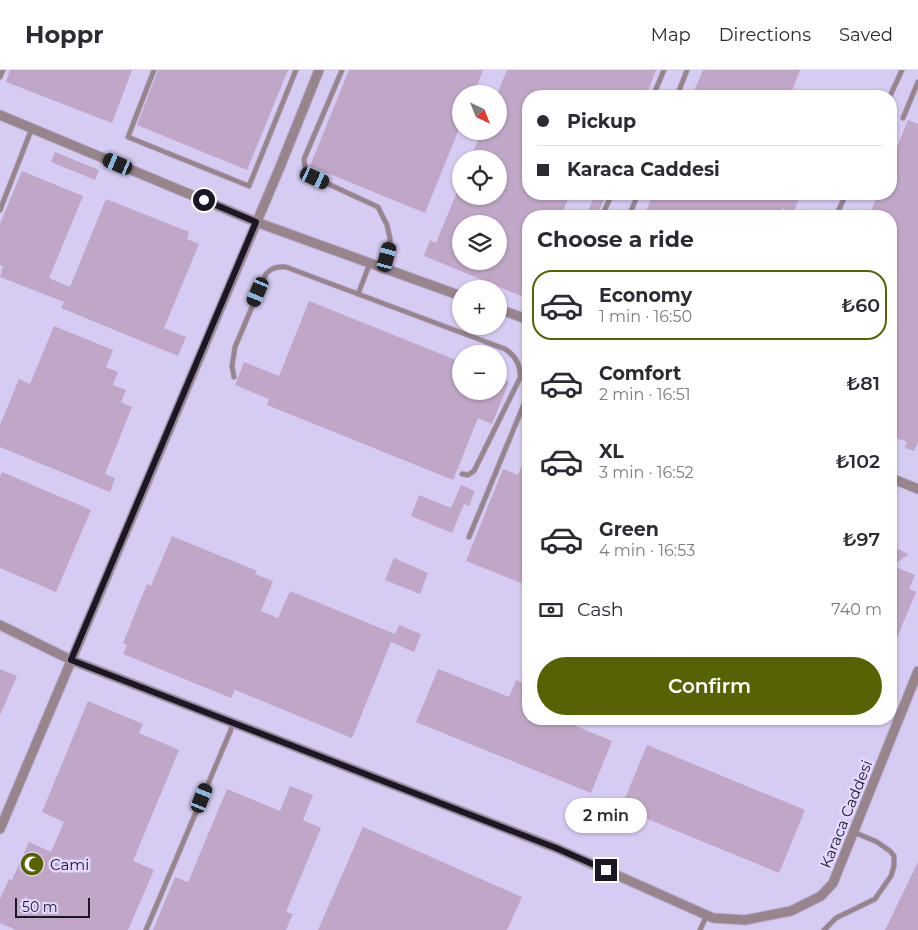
<!DOCTYPE html>
<meta charset="utf-8">
<style>
body{margin:0;font-family:Montserrat,sans-serif;background:#f7f7f7;color:#2b2b33;height:100vh;display:flex;flex-direction:column;font-size:19px;white-space:nowrap}
*{box-sizing:border-box;margin:0}
p{font-size:16px;color:#7c7c81}
.icon{flex:none;width:28px;height:28px;fill:none;stroke:currentColor;stroke-width:2;stroke-linecap:round;stroke-linejoin:round}
.map{position:relative;flex:1;overflow:hidden}
.panel{position:absolute;left:522px;top:140px;width:375px;height:515px;display:flex;flex-direction:column;background:#fff;border-radius:20px;box-shadow:0 1px 4px #0004}
.panel>*{flex:none}
.guide{position:absolute;left:522px;top:20px;width:375px;height:110px;border-radius:20px;box-shadow:0 1px 4px #0004;display:grid;align-content:center;height:110px;padding:0 15px;background:#fff}
.needle{width:32px;rotate:137deg}
.tools{position:absolute;left:452px;top:15px;display:grid;gap:10px}
.tools a{display:grid;place-items:center;width:55px;height:55px;border-radius:50%;background:#fff;box-shadow:0 1px 4px #0004;font-size:25px}
.scale{position:absolute;left:15px;bottom:12px;width:75px;box-sizing:border-box;padding-left:5px;border:2px solid #1c1725;border-top:0;font-size:14px;line-height:18px;white-space:nowrap;color:#1c1725;-webkit-text-stroke:4px #e3d8ff;paint-order:stroke}
.end{position:absolute;width:22px;height:22px;margin:-11px;border:6px solid #1c1725;background:#fff;box-shadow:0 0 0 2px #fff}
.from{border-radius:50%}
.bubble{position:absolute;height:35px;border-radius:18px;background:#fff;box-shadow:0 1px 4px #0004;font-size:16px;font-weight:600;line-height:35px;text-align:center}
.car{position:absolute;width:15px;height:30px;margin:-15px -8px;border-radius:6px;box-shadow:0 0 4px 1px #0007;background:linear-gradient(#222 24%,#8ab4d8 0 40%,#222 0 76%,#8ab4d8 0 86%,#222 0)}
.guide b{display:flex;align-items:center;gap:18px;height:48px;font-size:19px}
.guide b+b{border-top:1px solid #e1e1e2}
.guide i{width:12px;height:12px;background:#2b2b33}
ul{padding:0;list-style:none}
li{display:flex;align-items:center;gap:15px;height:70px;margin:0 10px 8px;padding:0 5px;border:2px solid transparent;border-radius:20px}
li div{flex:1}
li b{display:block;font-size:19px}
li em{font-style:normal;font-weight:600}
li.current{border-color:#566204}
li>.icon{width:45px;height:45px;stroke-width:1.5}
h2{padding:0 15px;font-size:22px;line-height:60px}
.pay{display:flex;align-items:center;gap:12px;height:55px;padding:0 15px;font-size:19px}
.pay p{margin-inline-start:auto}
.primary-button{display:flex;gap:10px;margin-top:auto;padding:10px 15px}
.primary-button a{flex:1;height:58px;border-radius:30px;background:#566204;color:#fff;font-size:20px;font-weight:600;line-height:58px;text-align:center}
header{display:flex;align-items:center;gap:30px;box-sizing:border-box;height:70px;padding:0 25px;background:#fff;border-bottom:1px solid #e1e1e2}
header strong{font-size:24px}
nav{display:flex;gap:28px;margin-inline-start:auto;font-size:18px}
.map>svg:first-child{display:block}
</style>
<header>
<strong>Hoppr</strong>
<nav><a>Map</a><a>Directions</a><a>Saved</a></nav>
</header>
<div class="map">
<svg width="918" height="860" viewBox="0 0 918 860">
<rect width="100%" height="100%" fill="#d6cbf2"/>
<g fill="#c0a7c7" fill-rule="evenodd">
<path d="M10,0h122l-20,53 -106,-41z"/>
<path d="M158,0h130l-41,100 -110,-45z"/>
<path d="M349,0h134l-9,24h-13v30l-36,89 -115,-47z"/>
<path d="M507,0h149l-10,26h-117v98h41l-9,22h-32v83l-105,-43 6,-16 6,3 25,-61v14h38v-37h-29l12,-28h17v-37h-2zM461,154h38v37h-38z"/>
<path d="M703,0h97l-10,26h-98z"/>
<path d="M908,50l10,4v318l-4,9 -9,-3 2,-6 -16,-6v-220h-22l9,-22h13v-32z"/>
<path d="M55,82l44,18 -4,10 -44,-18z"/>
<path d="M22,101l61,25 -34,82 21,9 36,-88 83,33 -2,7 12,5 -35,84 22,9 -8,19 -117,-48 3,-6 -64,-25 3,-11 -3,-1v-41z"/>
<path d="M595,124h11l-9,22h-11z"/>
<path d="M653,124h148l-9,22 -9,-8 -4,8h-135z"/>
<path d="M309,231l152,61v29h38v-13l10,4 -17,42 -14,-6 -25,62 -186,-75 2,-6 -34,-14 9,-23 35,14z"/>
<path d="M54,256l59,24 -7,17 12,5 -5,13 13,5 -5,12 11,5 -27,67 10,4 -5,14 -110,-45v-22l19,-46 11,5z"/>
<path d="M529,380v136l-63,-25 37,-92 15,6z"/>
<path d="M2,402l89,38 -35,82 -56,-24v-91z"/>
<path d="M461,415l14,6 -6,15 -5,-2 -12,29 -41,-17 8,-21 32,13z"/>
<path d="M172,466l85,35 -2,3 18,7 -12,30 17,7 12,-27 105,43 4,-9 22,9 -7,18 -23,-10 -39,96 -117,-48 -4,8 -108,-44 4,-9 -4,-2 24,-59 4,2z"/>
<path d="M891,476l18,8 -16,12 22,9 -6,14 7,3 -25,60z"/>
<path d="M394,488l34,15 -8,21 -35,-14z"/>
<path d="M0,599l17,7 -17,39z"/>
<path d="M438,599l71,28 7,-17 13,5v34h30l53,22 -21,52 -175,-71z"/>
<path d="M88,631l55,23 -4,9 40,17 -46,111 21,9 -26,60h-112l-16,-7v-24l9,-20 3,1 17,-38 22,10 13,-30 -22,-10z"/>
<path d="M647,675l158,65 -26,63 -158,-65z"/>
<path d="M290,716l23,9 -10,25 18,8 -35,84 7,2 -7,16h-133l22,-53 13,5 39,-93 53,22z"/>
<path d="M363,757l159,70 -15,33h-189z"/>
<path d="M918,792v68h-33z"/>
</g>
<g fill="none" stroke-linecap="round" stroke-linejoin="round">
<g stroke="#b5abcd" stroke-width="6">
<g id="lane">
<path d="M154,0l-26,67 121,49 47,-116"/>
<path d="M342,0l-38,89c0,7 2,12 7,17l67,31 9,18 3,13v7l-6,22"/>
<path d="M0,7l3,-7"/>
<path d="M653,26l11,-26"/>
<path d="M677,26l10,-26"/>
<path d="M890,26l12,-26"/>
<path d="M903,48l15,-36"/>
<path d="M0,140l32,-82"/>
<path d="M602,146l10,-22"/>
<path d="M629,146l9,-22"/>
<path d="M836,146l10,-22"/>
<path d="M358,224l12,-31"/>
<path d="M234,307l-2,-11 3,-19 31,-73c5,-6 12,-8 20,-7l219,82c11,7 16,16 15,29l-46,93 -6,4 -6,-1"/>
<path d="M469,467l60,-145"/>
<path d="M146,860l84,-198 3,-9"/>
<path d="M700,860l7,-15"/>
<path d="M824,860l12,-12 39,-19 16,-23 3,-10v-10l-4,-5 -13,-9 -23,-10"/>
</g>
</g>
<g stroke="#b5abcd" stroke-width="11">
<g id="street">
<path d="M0,45l256,107 205,74"/>
<path d="M499,239l30,11"/>
<path d="M891,408l27,11"/>
<path d="M0,555l71,35 485,188 157,70 32,2 46,-9 30,-15 12,-13 85,-212"/>
<path d="M0,759l280,-662 39,-97"/>
</g>
</g>
<use href="#lane" stroke="#98858b" stroke-width="4.5"/>
<use href="#street" stroke="#98858b" stroke-width="9"/>
</g>
<g fill="none" stroke-linecap="round" stroke-linejoin="round">
<path stroke="#1c1725" stroke-width="6" d="M204,130l52,22 -185,438 485,188 50,22"/>
</g>
<defs>
<g id="mosque-disc" transform="scale(1.25)"><circle r="9.5" fill="#566204" stroke="#e3d8ff"/><path d="M3.5-4.9A6 6 0 1 0 3.5 4.9A5 5 0 1 1 3.5-4.9Z" fill="#fff"/></g>
</defs>
<g fill-rule="evenodd">
<use href="#mosque-disc" x="32" y="794"/>
</g>
<g text-anchor="middle" dominant-baseline="central" stroke-width="5" stroke-linejoin="round" paint-order="stroke">
<g font-size="15" fill="#1c1725" stroke="#e3d8ff">
<text transform="translate(846 744) rotate(-68)">Karaca Caddesi</text>
</g>
<g font-size="15" fill="#1c1725" stroke="#e3d8ff" text-anchor="start">
<text x="50" y="794">Cami</text>
</g>
</g>
</svg>
<div class="tools">
<a><svg class="needle" viewBox="-14 -14 28 28"><path d="M0-13l5 13h-10z" fill="#e53935"/><path d="M0 13l5-13h-10z" fill="#7c7c81"/></svg></a>
<a><svg class="icon" aria-label="locate" viewBox="0 0 24 24"><circle cx="12" cy="12" r="6"/><path d="M12 2v4M12 18v4M2 12h4M18 12h4"/></svg></a>
<a><svg class="icon" aria-label="layers" viewBox="0 0 24 24"><path d="M12 4l9 5-9 5-9-5zM3 14l9 5 9-5"/></svg></a>
<a>+</a>
<a>−</a>
</div>
<div class="scale">50 m</div>
<i class="end from" style="left:204px;top:130px"></i>
<i class="end" style="left:606px;top:800px"></i>
<div class="bubble" style="left:565px;top:728px;width:82px">2 min</div>
<i class="car" style="left:118px;top:94px;rotate:293deg"></i>
<i class="car" style="left:315px;top:108px;rotate:115deg"></i>
<i class="car" style="left:387px;top:187px;rotate:15deg"></i>
<i class="car" style="left:258px;top:222px;rotate:203deg"></i>
<i class="car" style="left:202px;top:728px;rotate:22deg"></i>
<div class="guide">
<b><i class="from"></i>Pickup</b>
<b><i></i>Karaca Caddesi</b>
</div>
<section class="panel">
<h2>Choose a ride</h2>
<ul>
<li class="current"><svg class="icon" aria-label="car" viewBox="0 0 24 24"><path d="M5 17H2v-5l4-1 3-4h7l3 4 3 1v5h-3M9 17h6M6 11h13"/><circle cx="7" cy="17" r="2"/><circle cx="17" cy="17" r="2"/></svg><div><b>Economy</b><p>1 min · 16:50</p></div><em>₺60</em></li>
<li><svg class="icon" aria-label="car" viewBox="0 0 24 24"><path d="M5 17H2v-5l4-1 3-4h7l3 4 3 1v5h-3M9 17h6M6 11h13"/><circle cx="7" cy="17" r="2"/><circle cx="17" cy="17" r="2"/></svg><div><b>Comfort</b><p>2 min · 16:51</p></div><em>₺81</em></li>
<li><svg class="icon" aria-label="car" viewBox="0 0 24 24"><path d="M5 17H2v-5l4-1 3-4h7l3 4 3 1v5h-3M9 17h6M6 11h13"/><circle cx="7" cy="17" r="2"/><circle cx="17" cy="17" r="2"/></svg><div><b>XL</b><p>3 min · 16:52</p></div><em>₺102</em></li>
<li><svg class="icon" aria-label="car" viewBox="0 0 24 24"><path d="M5 17H2v-5l4-1 3-4h7l3 4 3 1v5h-3M9 17h6M6 11h13"/><circle cx="7" cy="17" r="2"/><circle cx="17" cy="17" r="2"/></svg><div><b>Green</b><p>4 min · 16:53</p></div><em>₺97</em></li>
</ul>
<div class="pay"><svg class="icon" aria-label="cash" viewBox="0 0 24 24"><path d="M3 7h18v10H3z"/><circle cx="12" cy="12" r="2"/></svg>Cash<p>740 m</p></div>
<div class="primary-button"><a>Confirm</a></div>
</section>
</div>
